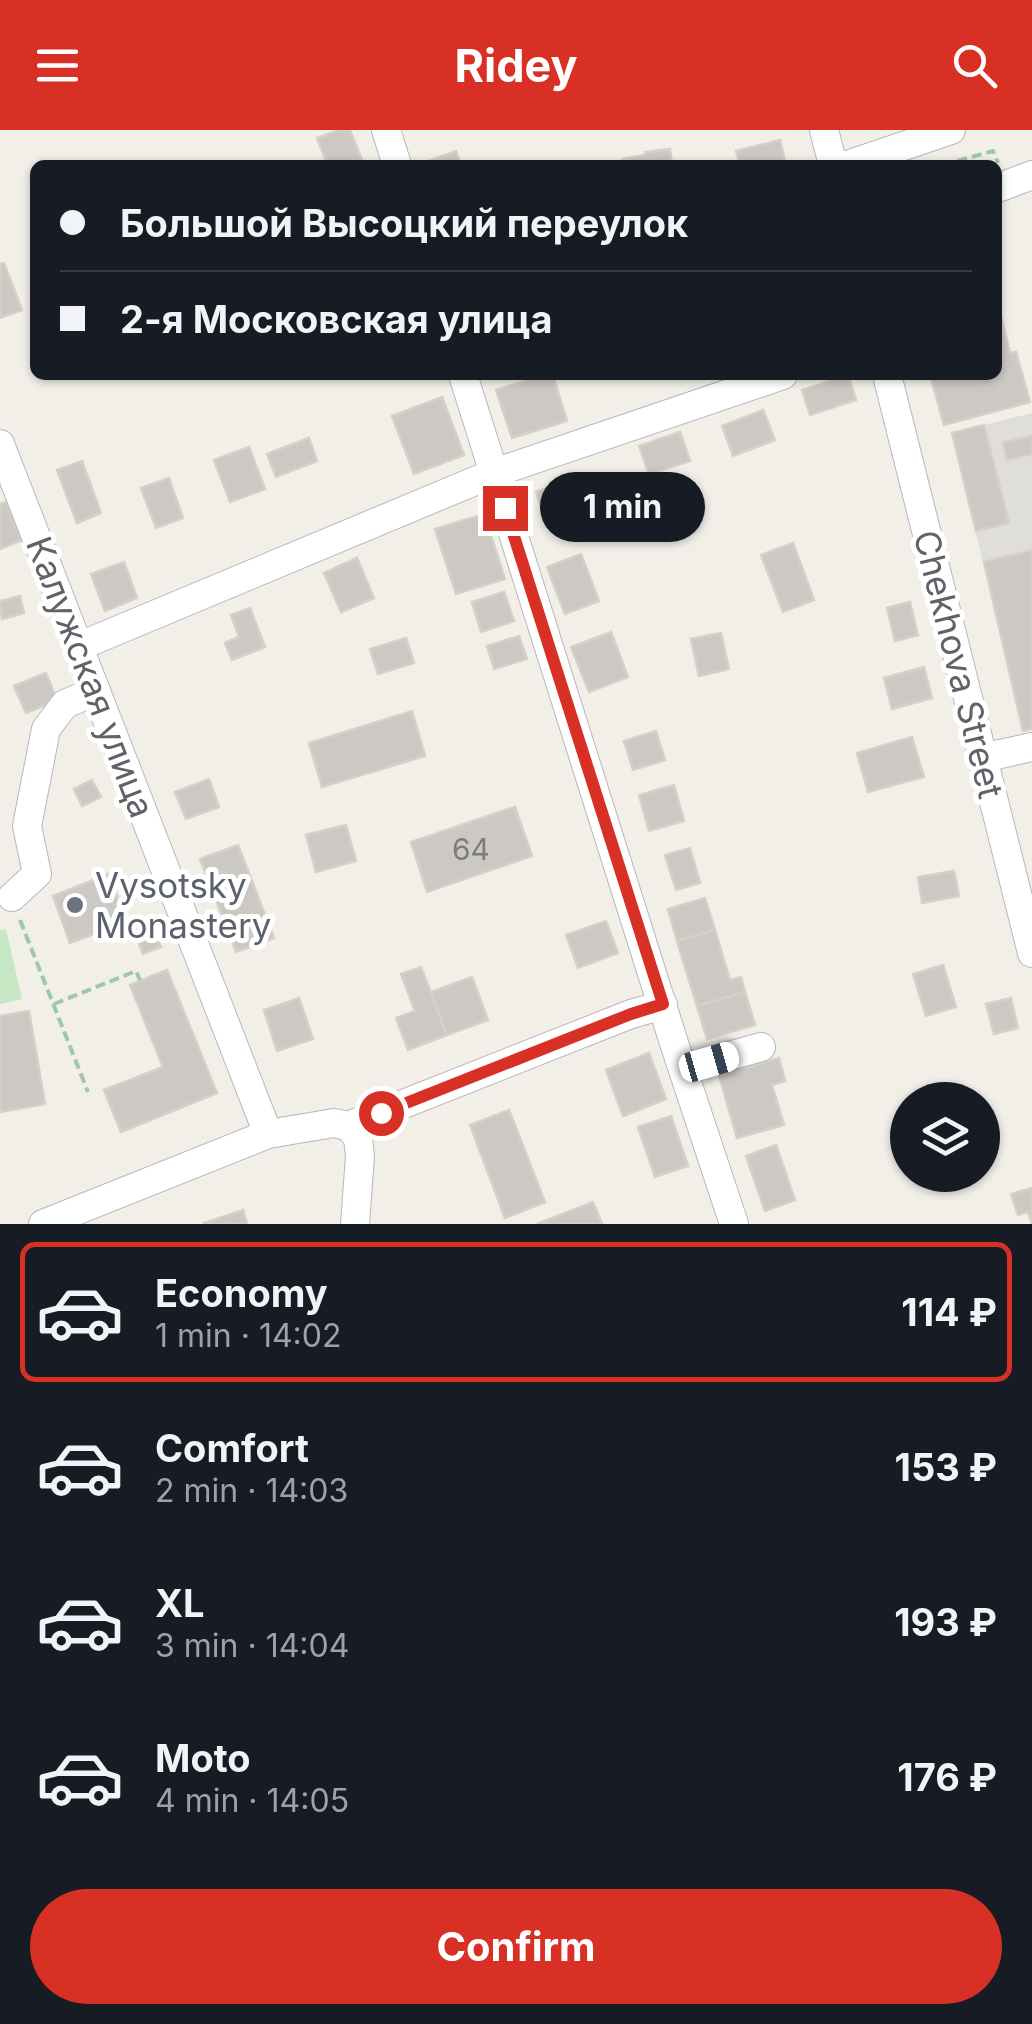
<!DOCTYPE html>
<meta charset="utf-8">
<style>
body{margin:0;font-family:Inter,sans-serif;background:#242831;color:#f1f3f6;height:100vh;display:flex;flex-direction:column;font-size:38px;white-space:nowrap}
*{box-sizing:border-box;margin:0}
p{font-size:32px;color:#9ea1a6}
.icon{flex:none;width:55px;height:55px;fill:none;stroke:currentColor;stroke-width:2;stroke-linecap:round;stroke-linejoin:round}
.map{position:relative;height:1094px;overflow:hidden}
.side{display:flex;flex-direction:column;background:#171b24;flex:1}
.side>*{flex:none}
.banner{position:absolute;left:30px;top:30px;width:972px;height:220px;border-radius:15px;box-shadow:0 2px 8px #0004;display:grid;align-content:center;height:220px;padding:0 30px;background:#171b24}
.buttons{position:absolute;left:890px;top:952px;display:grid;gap:20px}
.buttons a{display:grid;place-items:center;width:110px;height:110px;border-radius:50%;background:#171b24;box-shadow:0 2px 8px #0004;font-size:50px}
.end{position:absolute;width:45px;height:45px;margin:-22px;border:12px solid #d93025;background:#fff;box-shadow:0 0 0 5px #fff}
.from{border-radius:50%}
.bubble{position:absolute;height:70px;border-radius:35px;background:#171b24;box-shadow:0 2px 8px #0004;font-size:32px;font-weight:700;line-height:70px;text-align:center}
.car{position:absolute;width:30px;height:60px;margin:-30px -15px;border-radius:12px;box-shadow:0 0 8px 2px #0007;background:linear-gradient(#fff 24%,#345 0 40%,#fff 0 76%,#345 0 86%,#fff 0)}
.banner b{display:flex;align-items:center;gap:35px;height:95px;font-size:38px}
.banner b+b{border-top:2px solid #363941}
.banner i{width:25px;height:25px;background:#f1f3f6}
ul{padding:18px 0 0;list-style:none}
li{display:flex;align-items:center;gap:30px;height:140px;margin:0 20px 15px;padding:0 10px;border:5px solid transparent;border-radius:15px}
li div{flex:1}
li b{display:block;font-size:38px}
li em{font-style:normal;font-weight:700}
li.selected{border-color:#d93025}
li>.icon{width:90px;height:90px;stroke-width:1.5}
.button{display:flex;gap:20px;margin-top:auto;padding:20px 30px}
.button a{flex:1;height:115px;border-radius:60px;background:#d93025;color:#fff;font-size:40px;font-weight:700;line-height:115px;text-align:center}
header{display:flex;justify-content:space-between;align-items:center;height:130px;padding:0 30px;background:#d93025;color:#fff;font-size:45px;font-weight:700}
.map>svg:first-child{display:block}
</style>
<header><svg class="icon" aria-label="menu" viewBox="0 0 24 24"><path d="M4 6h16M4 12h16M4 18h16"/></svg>Ridey<svg class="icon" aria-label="search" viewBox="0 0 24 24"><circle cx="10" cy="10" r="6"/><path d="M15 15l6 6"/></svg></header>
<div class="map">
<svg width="1032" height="1094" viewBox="0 0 1032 1094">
<rect width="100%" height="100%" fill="#f1efe8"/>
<path fill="#e0deda" d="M1032,283v316l-9,2 -71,-298z"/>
<path fill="#c7e8c5" d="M6,799l16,70 -22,5v-74z"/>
<g fill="#ccc9c5" stroke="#d6d0c6" stroke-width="2.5">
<path d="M339,0h11l14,35h-36l-11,-27z"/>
<path d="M780,10l6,25h-46l-4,-14z"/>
<path d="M670,19l2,16h-49l-1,-6 23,-4v-3z"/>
<path d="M456,21l5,14h-40l-1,-1z"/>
<path d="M4,133l18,47 -22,8v-54z"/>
<path d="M998,183h2l10,40 6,-1 14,50 -86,23 -14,-50h68z"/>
<path d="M544,245h9l14,46 -55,17 -16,-48z"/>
<path d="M848,245l8,25 -46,15 -8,-25z"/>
<path d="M442,267l22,58 -50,19 -22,-58z"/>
<path d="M763,280l12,30 -42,16 -11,-30z"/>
<path d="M984,295l25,98 -33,8 -24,-98z"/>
<path d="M680,302l10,29 -41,13 -10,-28z"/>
<path d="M1032,306v18l-25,6 -4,-17z"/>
<path d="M309,308l8,23 -41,16 -9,-23z"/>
<path d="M249,317l16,42 -35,13 -16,-42z"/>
<path d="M82,331l19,52 -24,10 -20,-53z"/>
<path d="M169,348l14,40 -27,10 -15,-40z"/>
<path d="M573,349l9,26 -37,13 -9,-26z"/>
<path d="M6,372l16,38 -22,9v-45z"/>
<path d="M484,384l21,65 -49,15 -21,-65z"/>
<path d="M793,413l21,57 -31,12 -22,-57z"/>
<path d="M1032,420v179l-9,2 -39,-169z"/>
<path d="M581,424l18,47 -34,13 -18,-47z"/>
<path d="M357,428l17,40 -33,14 -17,-39z"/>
<path d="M124,432l13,36 -32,13 -14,-37z"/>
<path d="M504,462l10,29 -33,11 -9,-30z"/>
<path d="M20,466l4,17 -22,6 -2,-18z"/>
<path d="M910,472l8,33 -23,6 -8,-33z"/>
<path d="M250,478l15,39 -33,13 -7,-17 14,-6 -8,-22z"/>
<path d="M611,502l17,45 -39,15 -18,-45z"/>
<path d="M721,503l8,36 -30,7 -8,-37z"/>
<path d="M519,506l8,23 -33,10 -7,-23z"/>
<path d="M406,508l8,25 -36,11 -8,-25z"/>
<path d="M924,537l8,31 -40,11 -8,-31z"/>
<path d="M46,543l11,27 -31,13 -12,-27z"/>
<path d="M412,581l13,45 -103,31 -13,-44z"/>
<path d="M656,601l9,29 -32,10 -9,-29z"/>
<path d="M912,607l12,40 -56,15 -11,-39z"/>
<path d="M209,649l10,28 -33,12 -11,-27z"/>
<path d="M92,650l9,17 -19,9 -8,-17z"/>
<path d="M674,655l10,36 -35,10 -10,-36z"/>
<path d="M515,677l17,49 -105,36 -16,-50z"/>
<path d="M346,695l10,36 -40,11 -10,-37z"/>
<path d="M238,715l36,93 -38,14 -36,-93z"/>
<path d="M690,718l10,35 -24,7 -11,-35z"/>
<path d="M954,741l5,25 -37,7 -4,-26z"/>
<path d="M109,744l18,48 -57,21 -17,-47z"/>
<path d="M705,768l10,32 -38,11 -9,-32z"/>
<path d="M606,791l12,32 -40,15 -12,-33z"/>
<path d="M152,794l9,23 -18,7 -9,-23z"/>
<path d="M715,800l15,50 11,-3 4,15 -48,14 -20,-65z"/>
<path d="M943,835l13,42 -30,9 -13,-42z"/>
<path d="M421,837l26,68 -39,15 -12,-32 19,-7 -14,-37z"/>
<path d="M167,840l50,123 -96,39 -17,-42 59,-23 -33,-82z"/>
<path d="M472,847l16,43 -41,15 -16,-43z"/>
<path d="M745,862l10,33 -48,14 -10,-33z"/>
<path d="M299,868l14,41 -36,12 -13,-41z"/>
<path d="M1011,868l7,30 -24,6 -8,-30z"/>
<path d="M29,881l16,93 -45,8v-96z"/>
<path d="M649,923l17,46 -43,17 -17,-46z"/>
<path d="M779,928l6,23 -13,4 12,40 -47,13 -18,-63z"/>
<path d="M509,980l36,92 -40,16 -35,-93z"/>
<path d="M671,986l17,50 -33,11 -17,-50z"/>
<path d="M776,1015l19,55 -30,11 -19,-55z"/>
<path d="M1032,1058v36l-4,-12 -10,3 -7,-21z"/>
<path d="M593,1072l9,22h-65z"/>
<path d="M243,1080l4,14h-42l-1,-1z"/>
</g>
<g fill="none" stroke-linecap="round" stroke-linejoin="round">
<g stroke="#b5b8bc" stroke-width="30">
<g id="minor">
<path d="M386,0l11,35"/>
<path d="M824,0l9,35"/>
<path d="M847,35l104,-35"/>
<path d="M998,58l34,-13"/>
<path d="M463,245l211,668 60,181"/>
<path d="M887,245l145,578"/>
<path d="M0,314l268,690"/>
<path d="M80,516l414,-173 289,-98"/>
<path d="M982,628l50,-11"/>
<path d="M12,767l25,-23 -10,-48 19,-97 19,-25 31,-13"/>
<path d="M683,939l78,-22"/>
<path d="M348,996l10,12 2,18 -5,68"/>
<path d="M43,1094l225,-90 66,-11 14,3 283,-112 32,-9"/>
</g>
</g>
<g stroke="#9fc8a8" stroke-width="4" stroke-dasharray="10 5" stroke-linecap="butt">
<path d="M943,35l50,-14 5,12"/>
<path d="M20,790l68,172"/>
<path d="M54,874l82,-33 4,9"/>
</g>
<use href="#minor" stroke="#fff" stroke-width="28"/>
</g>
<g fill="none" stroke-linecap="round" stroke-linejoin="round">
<path stroke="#d93025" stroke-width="12" d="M381,983l250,-99 32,-10 -158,-496"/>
</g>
<circle fill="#6b7280" stroke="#fff" stroke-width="4" cx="75" cy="775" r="10"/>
<g text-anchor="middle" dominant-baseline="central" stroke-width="10" stroke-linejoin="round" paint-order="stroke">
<g font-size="30" fill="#7a7c7f">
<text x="471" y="719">64</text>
</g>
<g font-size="35" fill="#5f6368" stroke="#fff">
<text transform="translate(959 534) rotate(76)">Chekhova Street</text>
<text transform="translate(91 547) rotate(69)">Калужская улица</text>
</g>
<g font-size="35" fill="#5b616d" stroke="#fff" text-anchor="start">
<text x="95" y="755">Vysotsky<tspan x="95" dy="40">Monastery</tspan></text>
</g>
</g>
</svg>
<div class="buttons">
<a><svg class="icon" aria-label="layers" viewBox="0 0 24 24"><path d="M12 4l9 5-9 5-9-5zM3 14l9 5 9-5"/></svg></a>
</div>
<i class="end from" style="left:381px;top:983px"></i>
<i class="end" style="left:505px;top:378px"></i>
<div class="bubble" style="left:540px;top:342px;width:165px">1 min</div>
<i class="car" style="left:709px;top:932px;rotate:74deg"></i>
<div class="banner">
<b><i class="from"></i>Большой Высоцкий переулок</b>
<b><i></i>2-я Московская улица</b>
</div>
</div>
<section class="side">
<ul>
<li class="selected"><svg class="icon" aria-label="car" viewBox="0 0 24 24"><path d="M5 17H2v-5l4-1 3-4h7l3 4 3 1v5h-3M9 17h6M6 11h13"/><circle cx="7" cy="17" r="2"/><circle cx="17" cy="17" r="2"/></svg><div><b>Economy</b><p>1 min · 14:02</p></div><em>114 ₽</em></li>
<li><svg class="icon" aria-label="car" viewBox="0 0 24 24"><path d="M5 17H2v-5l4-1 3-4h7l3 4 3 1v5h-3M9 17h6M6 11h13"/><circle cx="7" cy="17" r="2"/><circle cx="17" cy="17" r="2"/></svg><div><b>Comfort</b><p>2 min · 14:03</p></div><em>153 ₽</em></li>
<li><svg class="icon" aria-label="car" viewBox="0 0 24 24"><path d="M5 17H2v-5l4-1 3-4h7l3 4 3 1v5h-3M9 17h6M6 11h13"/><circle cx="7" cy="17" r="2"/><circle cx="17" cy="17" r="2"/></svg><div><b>XL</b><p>3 min · 14:04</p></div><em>193 ₽</em></li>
<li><svg class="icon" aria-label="car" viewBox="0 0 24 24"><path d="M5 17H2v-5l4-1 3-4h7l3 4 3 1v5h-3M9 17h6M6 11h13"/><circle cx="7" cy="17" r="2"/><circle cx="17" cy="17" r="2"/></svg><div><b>Moto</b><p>4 min · 14:05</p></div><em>176 ₽</em></li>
</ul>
<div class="button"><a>Confirm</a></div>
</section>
